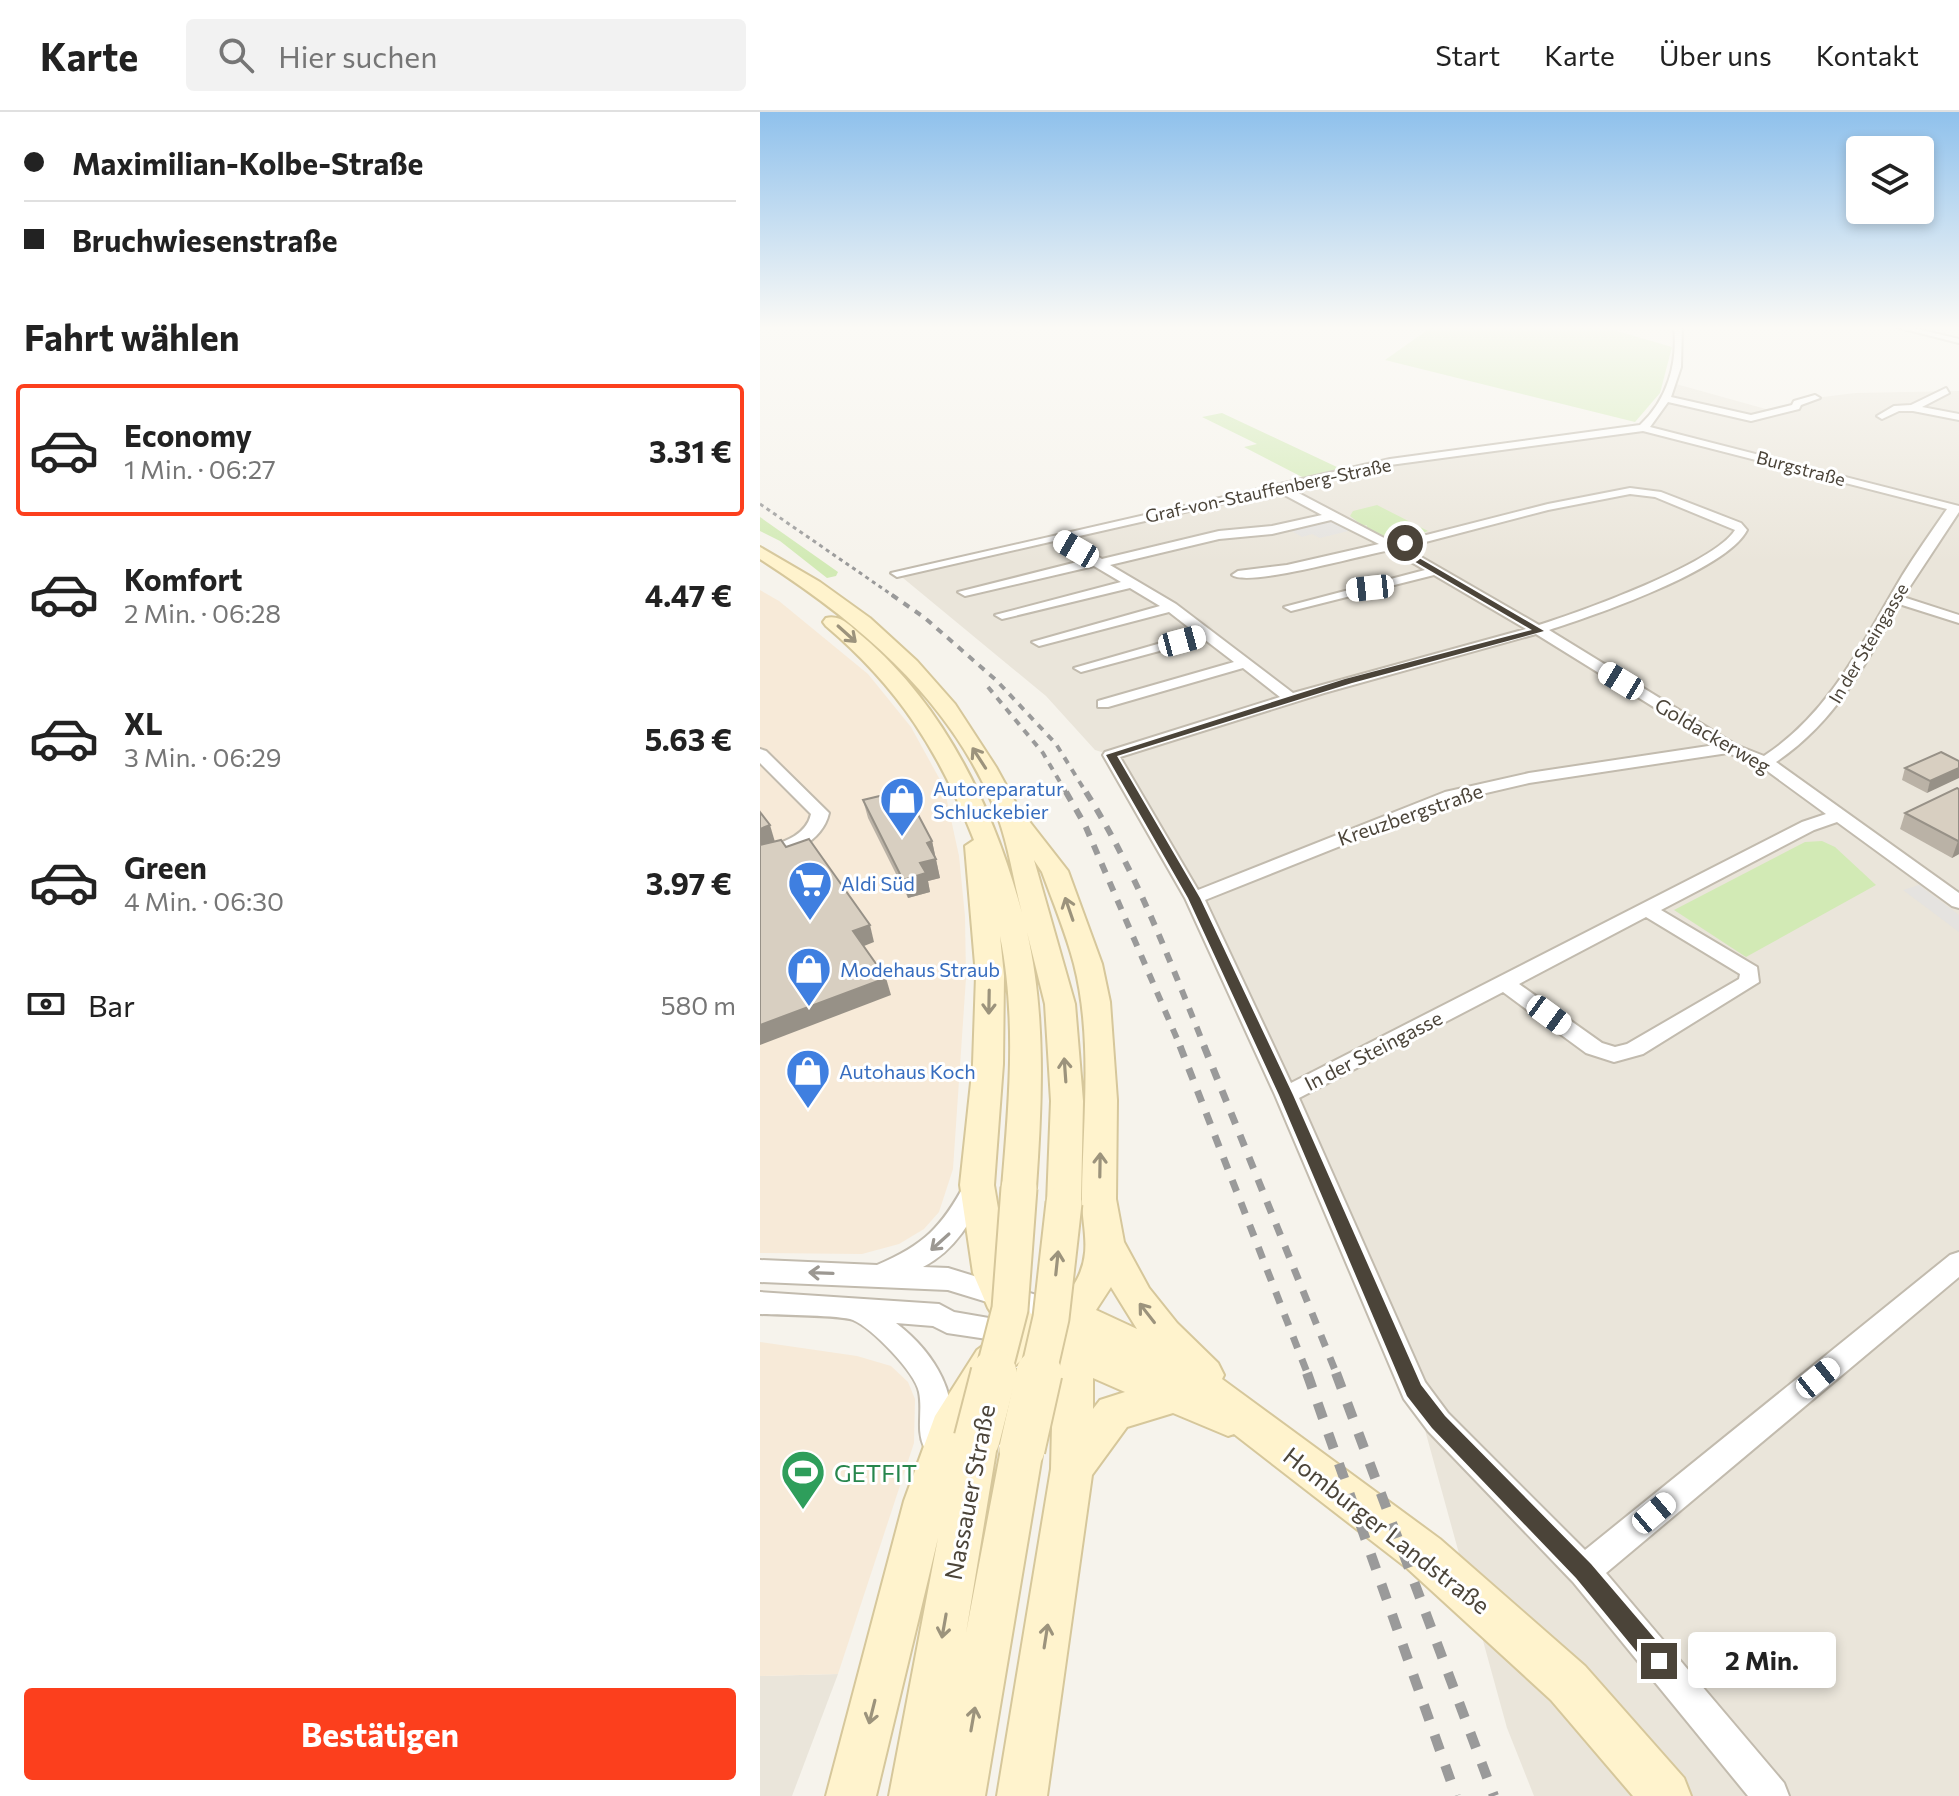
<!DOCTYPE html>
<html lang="de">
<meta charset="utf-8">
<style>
body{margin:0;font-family:Commissioner,sans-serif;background:#f2f2f2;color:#222;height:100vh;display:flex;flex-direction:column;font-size:30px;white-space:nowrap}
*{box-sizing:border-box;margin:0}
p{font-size:26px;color:#767676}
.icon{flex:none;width:44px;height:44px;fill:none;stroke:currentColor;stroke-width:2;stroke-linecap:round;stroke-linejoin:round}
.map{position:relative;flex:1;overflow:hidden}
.sheet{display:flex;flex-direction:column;background:#fff;width:760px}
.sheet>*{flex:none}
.guide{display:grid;align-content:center;height:176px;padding:0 24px;background:#fff}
.buttons{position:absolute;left:1086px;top:24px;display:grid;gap:16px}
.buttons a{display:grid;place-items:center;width:88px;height:88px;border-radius:8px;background:#fff;box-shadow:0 4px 12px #0003;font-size:40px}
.end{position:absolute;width:36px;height:36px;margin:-18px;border:10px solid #4b4439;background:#fff;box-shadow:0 0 0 4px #fff}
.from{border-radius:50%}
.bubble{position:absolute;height:56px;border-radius:8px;background:#fff;box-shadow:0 4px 12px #0003;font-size:26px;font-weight:700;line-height:56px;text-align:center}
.car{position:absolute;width:24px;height:48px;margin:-24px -12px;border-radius:10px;box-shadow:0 0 6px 2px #0007;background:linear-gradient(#fff 24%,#345 0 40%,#fff 0 76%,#345 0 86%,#fff 0)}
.guide b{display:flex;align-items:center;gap:28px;height:76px;font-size:30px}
.guide b+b{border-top:2px solid #e0e0e0}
.guide i{width:20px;height:20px;background:#222}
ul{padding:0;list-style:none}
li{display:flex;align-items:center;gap:24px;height:132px;margin:0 16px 12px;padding:0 8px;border:4px solid transparent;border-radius:8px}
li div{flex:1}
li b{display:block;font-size:30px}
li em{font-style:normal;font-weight:700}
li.current{border-color:#fc3f1d}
li>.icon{width:72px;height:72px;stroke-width:1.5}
h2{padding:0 24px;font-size:36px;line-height:96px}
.pay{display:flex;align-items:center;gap:20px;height:88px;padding:0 24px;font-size:30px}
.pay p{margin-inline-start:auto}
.cta{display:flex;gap:16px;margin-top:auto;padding:16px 24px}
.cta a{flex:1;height:92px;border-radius:8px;background:#fc3f1d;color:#fff;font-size:32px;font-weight:700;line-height:92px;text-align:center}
header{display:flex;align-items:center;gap:48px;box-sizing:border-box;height:112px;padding:0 40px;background:#fff;border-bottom:2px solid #e0e0e0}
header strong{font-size:38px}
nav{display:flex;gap:44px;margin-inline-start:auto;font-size:28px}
.search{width:560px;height:72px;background:#f2f2f2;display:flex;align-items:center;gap:20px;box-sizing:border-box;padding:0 28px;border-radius:8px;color:#767676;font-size:30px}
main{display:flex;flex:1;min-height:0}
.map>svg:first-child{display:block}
</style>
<header>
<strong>Karte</strong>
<div class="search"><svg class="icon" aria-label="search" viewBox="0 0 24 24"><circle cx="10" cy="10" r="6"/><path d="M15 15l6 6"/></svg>Hier suchen</div>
<nav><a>Start</a><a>Karte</a><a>Über uns</a><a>Kontakt</a></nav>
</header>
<main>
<section class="sheet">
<div class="guide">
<b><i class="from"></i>Maximilian-Kolbe-Straße</b>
<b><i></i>Bruchwiesenstraße</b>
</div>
<h2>Fahrt wählen</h2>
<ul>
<li class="current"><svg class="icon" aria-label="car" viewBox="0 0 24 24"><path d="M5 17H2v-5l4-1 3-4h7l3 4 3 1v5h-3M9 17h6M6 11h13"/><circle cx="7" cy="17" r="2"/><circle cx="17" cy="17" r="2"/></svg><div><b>Economy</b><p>1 Min. · 06:27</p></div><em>3.31 €</em></li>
<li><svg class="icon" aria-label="car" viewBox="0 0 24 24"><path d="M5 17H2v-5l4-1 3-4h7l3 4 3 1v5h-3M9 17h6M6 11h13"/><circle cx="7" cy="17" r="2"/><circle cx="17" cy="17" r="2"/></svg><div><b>Komfort</b><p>2 Min. · 06:28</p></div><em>4.47 €</em></li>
<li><svg class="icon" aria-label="car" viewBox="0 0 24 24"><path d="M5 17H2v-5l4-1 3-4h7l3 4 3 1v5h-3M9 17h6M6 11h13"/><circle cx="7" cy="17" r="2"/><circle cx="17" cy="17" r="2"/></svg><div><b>XL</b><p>3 Min. · 06:29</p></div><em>5.63 €</em></li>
<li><svg class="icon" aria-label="car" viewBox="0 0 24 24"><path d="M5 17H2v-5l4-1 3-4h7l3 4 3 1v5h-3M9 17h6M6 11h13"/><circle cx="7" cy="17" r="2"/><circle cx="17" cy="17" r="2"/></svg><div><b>Green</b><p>4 Min. · 06:30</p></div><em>3.97 €</em></li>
</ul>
<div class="pay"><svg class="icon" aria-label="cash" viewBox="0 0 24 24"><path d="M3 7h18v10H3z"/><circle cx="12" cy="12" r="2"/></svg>Bar<p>580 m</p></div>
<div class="cta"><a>Bestätigen</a></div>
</section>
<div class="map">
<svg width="1199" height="1684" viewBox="0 0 1199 1684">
<rect width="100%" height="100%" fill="#f6f3ec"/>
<g fill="#eae5da">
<path d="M916,272l97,27 22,-4 20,-9 40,-5 104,-2v1405h-425l-27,-68 -93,-338 -220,-492 -83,-143 -16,-5 -49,-54 -149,-123 493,-111 253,-34z"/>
<path d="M78,1562l-46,122h-32v-120z"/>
</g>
<g fill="#f7ead8">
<path d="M0,478l19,11 89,73 43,53 33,60 15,69 6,60 1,62 -13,191 -14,43 -15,17 -25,15 -37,10 -102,-1z"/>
<path d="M0,1230l97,14 34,10 17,16 7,17 -1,44 -76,231 -78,2z"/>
</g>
<g fill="#d2eab5">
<path d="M673,214h167l72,21 -12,46 -25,29 -250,-62z"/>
<path d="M462,301l117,55 2,1 -37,9 -60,-31 13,-3 -55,-27z"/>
<path d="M617,393l51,26c-24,9 -39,10 -62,-2l1,-4 -4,1 -13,-10 3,-5z"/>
<path d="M0,405l78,55 -2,4 -9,2 -47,-37 -20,-10z"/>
<path d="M1062,729l13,6 41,38 -130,72 -72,-47 131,-68z"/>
</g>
<g fill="#e5e3e0">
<path d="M570,406l22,12 -32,8 -8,-4 -10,3 -12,-7z"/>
<path d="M1159,773l40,30v17l-56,-42z"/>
</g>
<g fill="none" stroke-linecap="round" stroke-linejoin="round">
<g stroke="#c2bbae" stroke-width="4">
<g id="street">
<path d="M914,214h8l-1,41 -10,30 80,18 41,-10 2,-4 21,-6 5,3 -19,7 -2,4 -48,12 -83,-19 -18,25 309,79v6l-56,85 56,18v8l-60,-19c-33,61 -65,119 -123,158l183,131v15l-7,-2 -115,-84 -23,8 -153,80 96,57 2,15 -116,72 -29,8 -28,-9 -83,-61 -204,106 126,284 23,31 137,137 365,-295 9,-3v25l-353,296 178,210 5,13h-41l-175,-214 -145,-151 -24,-32 -129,-304 -90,-197 -82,-143 2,-3 175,-55 -37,-29 -135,39h-10v-6l136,-39 -30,-23 -123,33 -7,-4 122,-35 -27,-21 -130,34 -7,-4 128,-36 -30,-18 -128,31 -7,-4 126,-33 -27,-16 -129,30 -7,-4 127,-32 -31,-19 -157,36 -6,-4 499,-114 250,-34c27,-25 38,-61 34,-99zM883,319l304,78c-15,22 -31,44 -45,67 -40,67 -71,136 -138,180l-28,-11 -187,-115c44,-14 178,-60 198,-100l-6,-7 -80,-31 -31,-4 -82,16 -149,38 -15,-4 -95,-50 101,-23zM517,379l45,24 -50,11 -53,5 -117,28 -36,-20zM870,382l25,3 80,33c-21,34 -155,82 -196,95l-130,-75 -1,-3 6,-2 134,-35zM571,408l48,24 -92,21 -49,6 -6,4c17,13 136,-22 164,-26l3,6 26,15 -141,37 7,4 143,-36 92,54 -233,64 -117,-89 -66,-39 109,-26 53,-5zM776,522l179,111 -186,28 -84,19 -247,98 -78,-133 204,-64zM968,641l31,12 67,49 -24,8 -511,261 -86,-183 251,-100 73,-17zM886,805l94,57 -1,5 -112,65 -12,3 -13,-4 -83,-59z"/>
<path d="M1132,214h13l54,13v4z"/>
<path d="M1186,276l3,5 -27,14 37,7v6l-46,-9h-14l-17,8 -5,-3 17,-10 17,-1z"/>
<path d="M0,637l6,2 63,62c-7,31 -42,42 -69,48v-11c20,-7 46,-13 51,-36l-51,-51z"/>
<path d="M215,1068l9,2 3,7c-16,32 -31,61 -64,78l25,1 121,37 3,8 -3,8 -10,3 -111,-34 -188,-8v-22l117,5c47,-20 65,-38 89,-83z"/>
<path d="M0,1180l179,12 15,8 70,12 4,8 -4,8 -10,3 -67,-10 -14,-7 -37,-3c37,28 70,77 48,124l-10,4 -10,-4c-8,-17 -1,-36 -5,-55 -4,-20 -47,-64 -66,-72 -13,-5 -75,-5 -93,-6z"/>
</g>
</g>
<g stroke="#d6c79b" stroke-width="4">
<path id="secondary" d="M0,435l60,35 50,36 47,43 38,43 41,63 22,40 50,64 34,93 8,38 7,98 -1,99 8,43 25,46 28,35 41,40 6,12 -2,4 218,160 145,127 99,112 7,18h-58l-82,-96 -143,-131 -174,-135 -6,2 -55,-23 -46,14 -35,48 -45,321h-50l54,-327 2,-89 4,-18 -11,-4 -5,-14 -36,30 -31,48 18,4 6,13 -32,194 35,-184 6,-13 15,-6 15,6 6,13 -58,347h-96l49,-258 -62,258h-50l78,-295 31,-85 42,-66 28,-21 -5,-2 -12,-19 -15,-35 -13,-88 13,-121 3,-88 -11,-130 9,-6c-35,-89 -75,-152 -148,-214l-3,-4 3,-4c15,-4 25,9 36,18 83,70 132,174 160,277 -9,-34 -14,-73 -28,-106 -46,-110 -136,-185 -234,-248zM274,748l8,12c11,30 24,61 32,92 19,74 9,155 8,230 -1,32 12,57 -7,89 -10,16 -28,24 -44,31l-22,-41 -15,-88 9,-121 1,-88 -4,-40c17,82 9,169 2,252l5,9 12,4 12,-4 5,-9c6,-85 10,-173 -9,-256l18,72 6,97 -4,102 5,9 12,4 12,-4 5,-9 2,-102 -8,-97zM351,1175l26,42 -41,-19zM333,1266l32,14 -25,8 -7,9z"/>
</g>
<use href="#street" fill="#fff" fill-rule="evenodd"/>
<use href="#secondary" fill="#fff3cd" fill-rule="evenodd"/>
<path stroke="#9a9a9a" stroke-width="3" stroke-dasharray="4 4" stroke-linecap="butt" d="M0,392l135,93"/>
<g stroke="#9a9a9a" stroke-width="4" stroke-dasharray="7 7" stroke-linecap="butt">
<path d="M132,483l33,23 72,63 59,63 31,50"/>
<path d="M228,575l55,66 24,41"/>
</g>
<g stroke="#9a9a9a" stroke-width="6" stroke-dasharray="10 10" stroke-linecap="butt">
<path d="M306,680l19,33 96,223"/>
<path d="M326,680c50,79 84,169 119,256"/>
</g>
<g stroke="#9a9a9a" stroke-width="7" stroke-dasharray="12 12" stroke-linecap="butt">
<path d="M420,934l128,329"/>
<path d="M444,934l133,329"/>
</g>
<g stroke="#9a9a9a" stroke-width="10" stroke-dasharray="16 16" stroke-linecap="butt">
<path d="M547,1261l149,423"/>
<path d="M576,1261l158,423"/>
</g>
<g stroke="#d6c79b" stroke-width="39" stroke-linecap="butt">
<g id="secondary-bridge-far1">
<path d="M233,1263l17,-66 9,-121"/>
<path d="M278,1263l13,-57 13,-115"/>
</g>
</g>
<g stroke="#d6c79b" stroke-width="49" stroke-linecap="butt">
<g id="secondary-bridge">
<path d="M217,1327l17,-66"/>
<path d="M262,1337l17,-76"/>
</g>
</g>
<use href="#secondary-bridge-far1" stroke="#fff3cd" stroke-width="35"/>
<use href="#secondary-bridge" stroke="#fff3cd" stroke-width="45"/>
</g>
<g fill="#bab2a6">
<path d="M1181,640l-14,41 -25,-13 3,-12z"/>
<path d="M1199,677v65l-7,4 -52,-29 5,-16z"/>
<path d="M103,688l69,41 8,37 -12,3 2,11 -22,6 -40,-80z"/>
</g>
<g fill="#979187">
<path d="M1199,656v10l-32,15 3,-12z"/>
<path d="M10,713l5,17 -15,5v-18z"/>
<path d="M1199,728v14l-7,4 6,-17z"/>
<path d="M172,729l8,37 -12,3 2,11 -22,6 -5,-18 17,-17 7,-20z"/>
<path d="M110,813l4,17 -15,6 -6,-17z"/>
<path d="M126,866l5,17 -131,50v-20z"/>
</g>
<g fill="#d8cfc1" stroke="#979187" stroke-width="2">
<path d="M1181,640l18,9v7l-29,13 -25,-13z"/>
<path d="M1197,676l2,1v51l-1,1 -53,-28z"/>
<path d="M145,678l27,51 -5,2 9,16 -16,4 6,10 -23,7 -40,-80z"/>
<path d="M0,700l10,13 -10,4z"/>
<path d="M49,727l61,86 -17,6 33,47 -126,47v-180l21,-5 5,7z"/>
</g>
<defs><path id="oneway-shaft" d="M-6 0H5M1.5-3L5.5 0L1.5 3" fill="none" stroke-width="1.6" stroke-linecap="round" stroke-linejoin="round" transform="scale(2)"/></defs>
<g stroke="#9c937c">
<use href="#oneway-shaft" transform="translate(87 522) rotate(42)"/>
<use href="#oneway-shaft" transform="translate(219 646) rotate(-123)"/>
<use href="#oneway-shaft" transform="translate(309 797) rotate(-109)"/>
<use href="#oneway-shaft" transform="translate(229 890) rotate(91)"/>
<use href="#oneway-shaft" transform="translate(305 958) rotate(-94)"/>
<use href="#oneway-shaft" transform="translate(340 1053) rotate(-89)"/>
<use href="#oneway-shaft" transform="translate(297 1151) rotate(-84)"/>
<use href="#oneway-shaft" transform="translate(387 1201) rotate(-128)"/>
<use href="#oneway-shaft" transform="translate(184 1514) rotate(100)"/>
<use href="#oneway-shaft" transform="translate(286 1524) rotate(-81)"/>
<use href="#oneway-shaft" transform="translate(112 1600) rotate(104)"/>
<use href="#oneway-shaft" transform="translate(213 1607) rotate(-80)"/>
</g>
<g stroke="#9c9892">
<use href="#oneway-shaft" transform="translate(180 1130) rotate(138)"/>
<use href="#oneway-shaft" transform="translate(61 1161) rotate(-178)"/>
</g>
<linearGradient id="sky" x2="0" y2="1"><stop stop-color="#8fc1ec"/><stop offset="0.48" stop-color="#fbfaf6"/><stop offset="1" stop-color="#fbfaf6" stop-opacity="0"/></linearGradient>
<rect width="1199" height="450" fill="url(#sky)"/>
<path fill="#4b4439" d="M642,430l7,1 -2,8 137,80 -192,52 -235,73 83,142 93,197 128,290 24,31 146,148 76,89 3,8 -3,8 -8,3 -8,-3 -75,-91 -144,-150 -25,-32 -128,-301 -91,-197 -82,-143 239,-76 187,-49 -132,-77z"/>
<defs>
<g id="shop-pin" transform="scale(2.3)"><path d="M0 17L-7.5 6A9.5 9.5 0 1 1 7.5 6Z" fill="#3f7fe0" stroke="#fff"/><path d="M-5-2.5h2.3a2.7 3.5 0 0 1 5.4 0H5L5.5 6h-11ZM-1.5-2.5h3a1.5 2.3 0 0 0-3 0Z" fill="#fff"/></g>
<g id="supermarket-pin" transform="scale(2.3)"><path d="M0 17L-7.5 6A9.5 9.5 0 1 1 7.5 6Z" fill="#3f7fe0" stroke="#fff"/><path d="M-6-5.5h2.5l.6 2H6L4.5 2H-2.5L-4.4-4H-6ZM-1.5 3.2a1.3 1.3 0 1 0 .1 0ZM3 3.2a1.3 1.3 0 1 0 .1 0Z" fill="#fff"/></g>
<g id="stadium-pin" transform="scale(2.3)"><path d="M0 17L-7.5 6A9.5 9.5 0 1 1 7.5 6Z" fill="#2e9e5b" stroke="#fff"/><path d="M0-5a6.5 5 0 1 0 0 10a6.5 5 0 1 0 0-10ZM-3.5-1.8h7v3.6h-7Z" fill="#fff"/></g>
</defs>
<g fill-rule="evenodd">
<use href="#shop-pin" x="142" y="687"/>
<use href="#supermarket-pin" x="50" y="771"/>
<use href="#shop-pin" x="49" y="857"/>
<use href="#shop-pin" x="48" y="959"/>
<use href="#stadium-pin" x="43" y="1360"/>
</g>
<g text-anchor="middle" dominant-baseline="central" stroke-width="6" stroke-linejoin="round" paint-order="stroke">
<g font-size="18" fill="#4b4439" stroke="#fff">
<text transform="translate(1041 356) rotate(15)">Burgstraße</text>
<text transform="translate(508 378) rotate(-12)">Graf-von-Stauffenberg-Straße</text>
<text transform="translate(1108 531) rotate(-59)">In der Steingasse</text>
</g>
<g font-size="20" fill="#4b4439" stroke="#fff">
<text transform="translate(953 623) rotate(30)">Goldackerweg</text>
<text transform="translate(650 702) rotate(-19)">Kreuzbergstraße</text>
<text transform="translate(613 938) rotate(-27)">In der Steingasse</text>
</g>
<g font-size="20" fill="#366cbe" stroke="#fff" text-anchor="start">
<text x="173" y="676">Autoreparatur<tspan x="173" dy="23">Schluckebier</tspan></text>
<text x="81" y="771">Aldi Süd</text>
<text x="80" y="857">Modehaus Straub</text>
<text x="79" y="959">Autohaus Koch</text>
</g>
<g font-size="24" fill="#27864d" stroke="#fff" text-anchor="start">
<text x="74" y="1360">GETFIT</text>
</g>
<g font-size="24" fill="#4b4439" stroke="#fff">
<text transform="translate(209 1380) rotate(-79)">Nassauer Straße</text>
<text transform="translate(627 1418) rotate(38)">Homburger Landstraße</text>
</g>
</g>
</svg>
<div class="buttons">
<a><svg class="icon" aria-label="layers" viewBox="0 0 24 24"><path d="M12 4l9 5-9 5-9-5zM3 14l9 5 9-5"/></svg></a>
</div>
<i class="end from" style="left:645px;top:431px"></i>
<i class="end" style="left:899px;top:1549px"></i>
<div class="bubble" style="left:928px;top:1520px;width:148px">2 Min.</div>
<i class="car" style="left:316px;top:437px;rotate:300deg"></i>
<i class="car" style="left:610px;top:476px;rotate:264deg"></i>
<i class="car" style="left:422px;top:529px;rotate:75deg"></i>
<i class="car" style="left:861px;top:569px;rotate:301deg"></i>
<i class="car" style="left:789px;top:903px;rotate:126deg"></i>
<i class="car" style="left:1058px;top:1266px;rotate:51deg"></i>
<i class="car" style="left:894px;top:1401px;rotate:50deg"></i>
</div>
</main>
